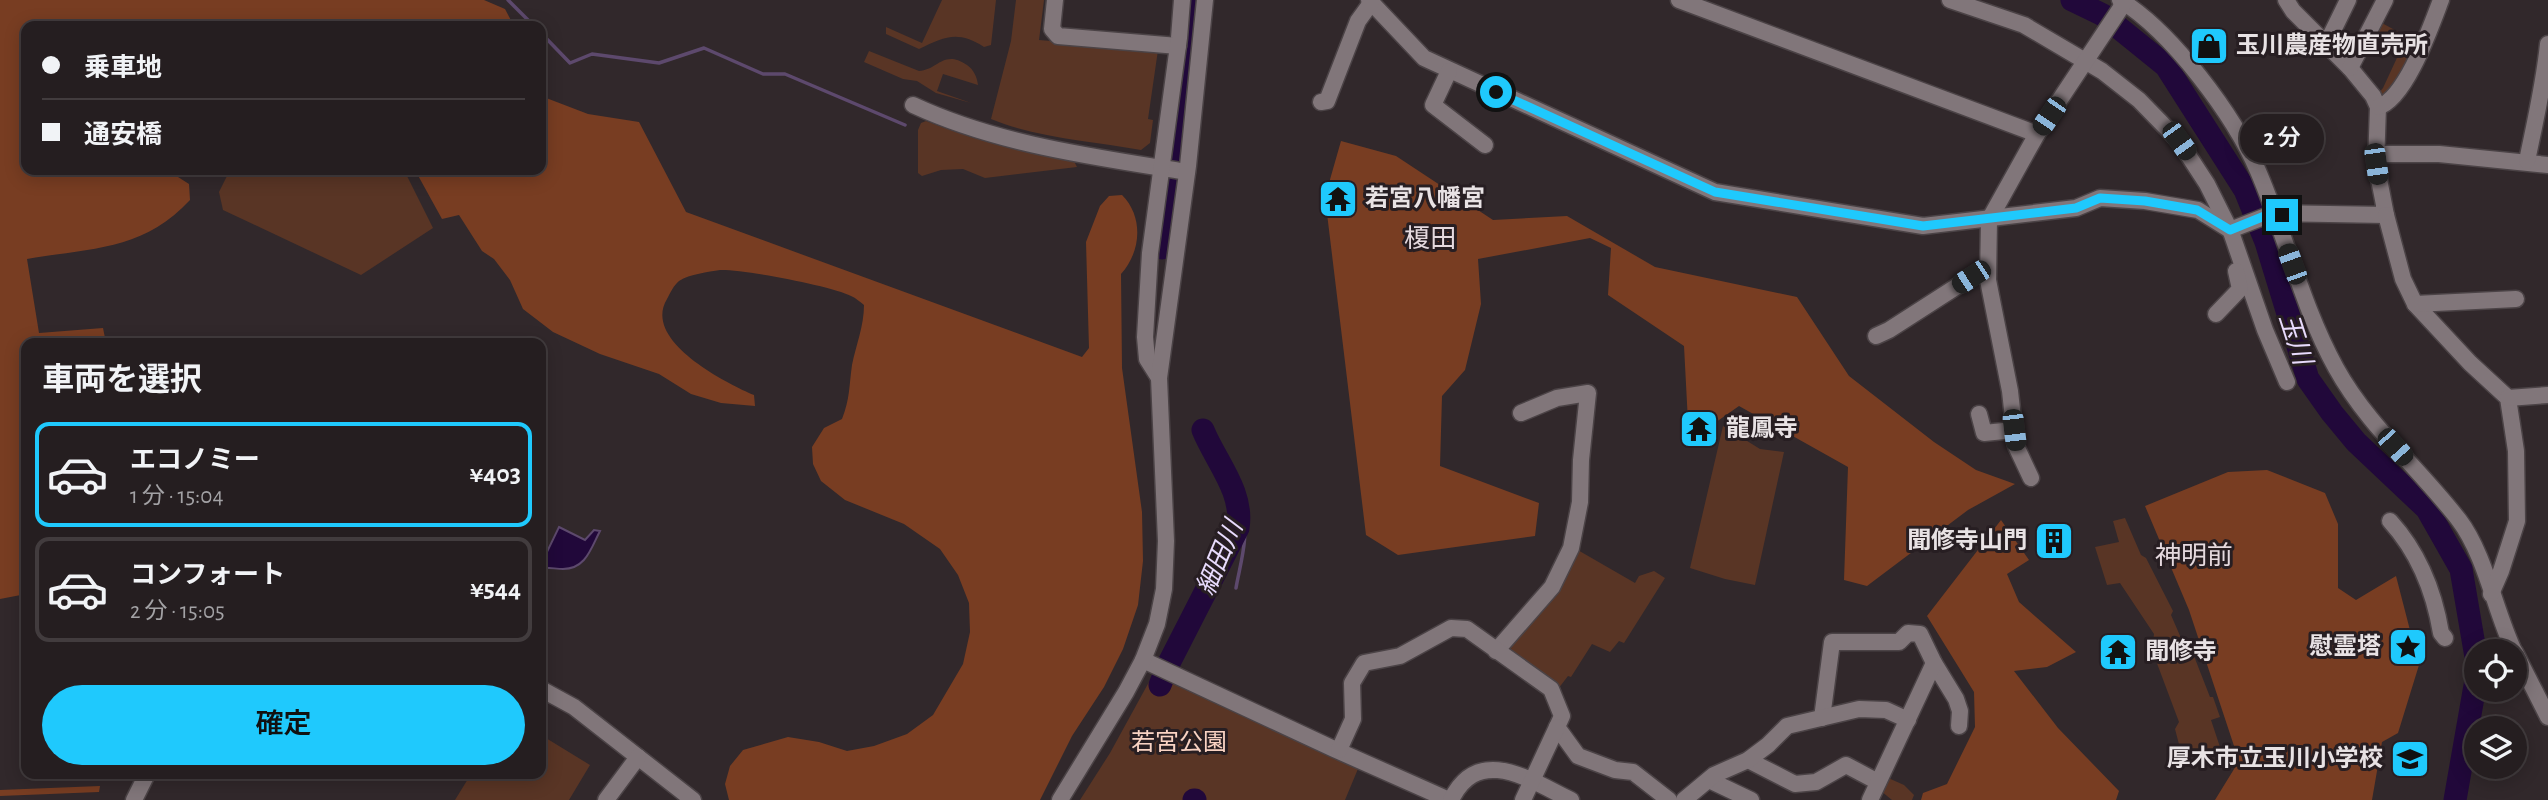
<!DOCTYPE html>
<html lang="ja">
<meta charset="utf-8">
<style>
body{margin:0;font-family:"Alegreya Sans","Noto Sans JP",sans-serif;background:#2d2729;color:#f1f3f6;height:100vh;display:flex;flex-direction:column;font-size:26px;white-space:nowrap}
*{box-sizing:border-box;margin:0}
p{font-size:23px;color:#a3a2a5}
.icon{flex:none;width:38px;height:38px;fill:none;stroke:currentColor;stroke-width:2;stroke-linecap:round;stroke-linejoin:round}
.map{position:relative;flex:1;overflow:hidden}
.drawer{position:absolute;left:21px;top:338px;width:525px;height:441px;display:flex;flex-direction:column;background:#251e20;border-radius:14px;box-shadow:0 4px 18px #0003,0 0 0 2px #423c3e}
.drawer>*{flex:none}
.top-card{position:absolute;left:21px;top:21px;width:525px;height:154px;border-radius:14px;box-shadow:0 4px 18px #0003,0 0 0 2px #423c3e;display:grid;align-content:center;height:154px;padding:0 21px;background:#251e20}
.controls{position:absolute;left:2464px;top:639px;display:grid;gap:14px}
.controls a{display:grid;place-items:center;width:63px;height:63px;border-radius:50%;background:#251e20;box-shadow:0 4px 18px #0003,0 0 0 2px #423c3e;font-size:35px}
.end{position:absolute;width:32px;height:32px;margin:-16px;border:9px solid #1fc9fd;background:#111;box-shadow:0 0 0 4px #111}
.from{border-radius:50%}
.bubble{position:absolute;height:49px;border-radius:24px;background:#251e20;box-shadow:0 4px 18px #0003,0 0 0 2px #423c3e;font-size:23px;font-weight:600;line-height:49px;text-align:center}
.car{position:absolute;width:21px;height:42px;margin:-21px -10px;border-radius:9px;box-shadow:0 0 5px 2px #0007;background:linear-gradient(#222 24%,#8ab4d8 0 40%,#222 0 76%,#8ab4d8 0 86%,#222 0)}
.top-card b{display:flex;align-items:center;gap:24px;height:66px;font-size:26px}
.top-card b+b{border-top:2px solid #423c3e}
.top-card i{width:18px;height:18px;background:#f1f3f6}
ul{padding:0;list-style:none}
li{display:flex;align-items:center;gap:21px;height:105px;margin:0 14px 10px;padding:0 7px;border:4px solid #423c3e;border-radius:14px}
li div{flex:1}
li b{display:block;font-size:26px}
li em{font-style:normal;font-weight:600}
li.selected{border-color:#1fc9fd}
li>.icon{width:63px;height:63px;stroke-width:1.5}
h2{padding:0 21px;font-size:32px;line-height:84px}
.primary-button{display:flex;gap:14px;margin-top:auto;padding:14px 21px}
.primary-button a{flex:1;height:80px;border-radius:42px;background:#1fc9fd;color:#111;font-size:28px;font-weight:600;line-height:80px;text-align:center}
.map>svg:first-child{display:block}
</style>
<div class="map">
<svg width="2548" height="800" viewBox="0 0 2548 800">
<rect width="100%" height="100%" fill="#31282b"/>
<g fill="#593525">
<path d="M942,0h54l-5,45 -7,2c-27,-17 -39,-10 -65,2l-33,-15v-7l36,16z"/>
<path d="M1016,0h28l-5,40 119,10 -10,69 5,1 -3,23 -9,7c-49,-9 -104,-12 -150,-31l20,-78z"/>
<path d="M2380,22l24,13 2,-4 14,12 -37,58 -5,-7 5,-6 19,-41 -28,-14z"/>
<path d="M869,51l50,20c19,-1 24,-22 48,-6 7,5 10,12 11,20l-35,-11 -6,17 34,12 -35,-10 -19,-12 -14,-2 -39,-17z"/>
<path d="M926,121c49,19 96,32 148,40l3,6 -92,11 -22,-9 -22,1 -19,6 -4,-3v-43l3,-7z"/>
<path d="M230,170h174l29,58 -72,47 -138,-65 -4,-18z"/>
<path d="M1723,426l37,23 24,3 -29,133 -30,-6 -35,-11z"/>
<path d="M2125,518l16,37 5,3 27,53 -2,4 13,30 8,6 18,46h3l7,20 -9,3 11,33 -3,3 -38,-4 -6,-23 4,-7 -27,-72 2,-16 -34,-51 -13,2 -12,-38 24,-5 -6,-21z"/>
<path d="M1576,549l59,34 4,-7 15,-5 11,7 -41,65 -5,-2 -9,11 -18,-8 -21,33 -3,-1 -10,13 -55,-42z"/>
<path d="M1155,671l205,93 -15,36h-265l30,-47z"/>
<path d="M541,735l49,30 -21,35h-114l16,-26h70z"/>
<path d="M1886,777l18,8 10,10 -2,5h-20l-11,-9z"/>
</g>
<g fill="#783d22">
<path d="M0,0h484l21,9 9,17h-488v144h141l22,14 1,16c-47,51 -100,48 -163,59l12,74 64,-5 3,15h-80v251l-26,5z"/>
<path d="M541,96l47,18 51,8 47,90 396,145 7,-9 -3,-106 14,-36 9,-10 13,-1c22,22 19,57 -1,79l1,94 20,144 1,49 -5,44 -15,44 -19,38 -32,49 -32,64h-311l-4,-16 5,-18 13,-16 45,-13 31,5 28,9 27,-5 33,-12 26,-19 30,-51 7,-32 -1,-29 -11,-28 -18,-26 -36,-25 -59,-24 -24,-19 -8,-17 -1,-17 12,-19 18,-9c8,-20 7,-33 10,-54 4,-20 12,-39 12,-60 -4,-3 -8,-7 -13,-9 -19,-10 -109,-27 -131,-26 -12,2 -30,4 -41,11 -5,4 -9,12 -12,18 -25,41 57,83 87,96l1,11 -34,-3 -30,-9 -32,-20 -59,-20 -47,-22 -30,-23 -13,-29 -16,-21 -12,-8 -23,-36 -17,4 -27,-49h126z"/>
<path d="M1341,141l55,15 97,64 74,-4 88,51 142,30 52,79 85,66 42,28 39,14 -47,26 -101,76 -23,-6 4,-113 -109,-61 -50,35 -5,-95 -76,-51 3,-47 -21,-10 -112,21 3,45 -16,66 -23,26 -2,70 99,37 -4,33 -137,19 -32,-20 -41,-338z"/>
<path d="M2267,470l58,23 13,31v64l18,12 40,-24 23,89 -21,68 -16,9 -10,58h-157l24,-39 -50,-151 -44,-104 83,-34z"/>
<path d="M2001,520l28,40 -22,14 12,28 57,50 -29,15 -33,4 44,57 61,63 -3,9h-195l2,-7 24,-9 28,-57 -1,-35 -47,-76z"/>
<path d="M100,786l-1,6 -99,4v-6z"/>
</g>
<path fill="#21083a" stroke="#5d496d" stroke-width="2" d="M559,527l26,13 9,-10 6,1c-9,17 -14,38 -37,38 -7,0 -15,-2 -22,-1v-9l5,-5z"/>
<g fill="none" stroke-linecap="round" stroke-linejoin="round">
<g stroke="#5d496d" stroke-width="3.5">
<path d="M508,0l26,26"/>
<path d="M541,33l29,30 22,-9 67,9 45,-15 59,26h22l120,51"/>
<path d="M1236,588c4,-24 15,-56 4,-79"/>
</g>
<g stroke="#21083a" stroke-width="23">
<path d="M2072,0l31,15 63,51 79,124 21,52 42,137 24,34 24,29 71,67 34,60 15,88"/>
<path d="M1162,248l14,-90 17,-158"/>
<path d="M1160,685l9,-22 69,-135c6,-36 -22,-66 -35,-98"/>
<path d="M1194,800h1"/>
<path d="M2455,800l21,-120"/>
</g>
<g stroke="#4b4346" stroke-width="19">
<g id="minor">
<path d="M1055,0l-3,29 6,7 120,10"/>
<path d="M1369,0l55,58 291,134 208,34 153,-18 24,-10 45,3 53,9 32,20 44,-17 112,2 -10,-51 2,-57 -5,-11 -23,-28 -57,-57 -7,-11"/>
<path d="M1679,0l358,134"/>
<path d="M1950,0l74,25 78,46 37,29 40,41 28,43 24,48 34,98 22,52"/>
<path d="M2120,0c52,32 114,115 138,171 28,65 44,135 78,197 32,58 83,100 123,152 26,34 36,91 55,131"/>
<path d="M2326,45l22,-45"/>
<path d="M2350,68l35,-68"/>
<path d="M1449,71l-16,34 52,40"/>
<path d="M1321,102l6,-1 31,-80 13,-18"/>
<path d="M913,105c86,40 182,52 274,67"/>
<path d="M2378,107c28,-8 53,-81 63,-107"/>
<path d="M2376,154h63l109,11"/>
<path d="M2527,161c8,-39 17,-77 21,-117"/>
<path d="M2386,215l17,64 12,25 55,59 38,35 8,53 1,70 -16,50 -10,23"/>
<path d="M2415,304l101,-5"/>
<path d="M2216,314l24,-25 -4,-18"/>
<path d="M1876,336l13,-6 98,-63"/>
<path d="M1159,378l-12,-19 -2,-22 5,-84 29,-215 3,-38"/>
<path d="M2508,398l40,-3"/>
<path d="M1979,414l5,19 30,-3"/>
<path d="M2031,478l-15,-32 -6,-55 -22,-111 1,-60 48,-86 89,-134"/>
<path d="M2390,521c29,32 44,70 51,112l4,5"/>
<path d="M1496,651l56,-64 19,-39 9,-46 1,-42 7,-67 -31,5 -36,15"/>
<path d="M2515,652l33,65"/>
<path d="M1143,660l191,89 115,51"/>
<path d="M541,689l33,18 119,93"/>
<path d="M1822,718l10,-76h67l9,-9 12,1 14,29 22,36 4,12 -1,15"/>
<path d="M1339,750l14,-31 -1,-36 12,-20 36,-7 51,-28 16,1 84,60 11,27 -5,11 21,29 37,14 18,2 36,28"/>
<path d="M1748,760l47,24 21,-2 30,-17 32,17"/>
<path d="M1709,780l42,20"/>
<path d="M134,800l13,-26"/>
<path d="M606,800l32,-43"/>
<path d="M1060,800l66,-108 17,-32 14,-36 7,-35 2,-48 -7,-163 29,-212 17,-166"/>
<path d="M1451,800c28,-57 80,-19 120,0"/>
<path d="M1523,800l34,-73"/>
<path d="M1684,800l30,-25 34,-15 20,-15 19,-19 72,-17 27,1 22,10"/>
<path d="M1870,800l64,-137"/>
</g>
</g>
<use href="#minor" stroke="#81767a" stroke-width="16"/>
</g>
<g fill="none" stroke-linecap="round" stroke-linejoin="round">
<path stroke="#1fc9fd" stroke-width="9" d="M1496,92l219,100 208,34 153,-18 24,-10 45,3 52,9 33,20 37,-15h15"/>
</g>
<defs>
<g id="shop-square" transform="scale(2.0125)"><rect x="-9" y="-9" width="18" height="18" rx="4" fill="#1fc9fd" stroke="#271e22"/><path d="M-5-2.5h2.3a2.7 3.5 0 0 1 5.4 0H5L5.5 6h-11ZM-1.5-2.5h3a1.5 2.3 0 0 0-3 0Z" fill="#111"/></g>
<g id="temple-square" transform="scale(2.0125)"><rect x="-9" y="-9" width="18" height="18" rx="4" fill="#1fc9fd" stroke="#271e22"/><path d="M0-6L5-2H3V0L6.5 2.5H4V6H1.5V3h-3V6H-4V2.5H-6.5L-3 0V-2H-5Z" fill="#111"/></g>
<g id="building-square" transform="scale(2.0125)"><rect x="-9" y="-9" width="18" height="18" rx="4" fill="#1fc9fd" stroke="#271e22"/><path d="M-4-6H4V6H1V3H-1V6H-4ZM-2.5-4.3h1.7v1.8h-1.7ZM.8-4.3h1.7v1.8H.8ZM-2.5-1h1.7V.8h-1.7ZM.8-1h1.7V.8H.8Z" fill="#111"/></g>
<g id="sight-square" transform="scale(2.0125)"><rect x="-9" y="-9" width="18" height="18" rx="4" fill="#1fc9fd" stroke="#271e22"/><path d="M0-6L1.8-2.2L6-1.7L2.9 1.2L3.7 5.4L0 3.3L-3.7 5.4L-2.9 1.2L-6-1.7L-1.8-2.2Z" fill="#111"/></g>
<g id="school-square" transform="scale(2.0125)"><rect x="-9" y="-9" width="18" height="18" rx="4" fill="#1fc9fd" stroke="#271e22"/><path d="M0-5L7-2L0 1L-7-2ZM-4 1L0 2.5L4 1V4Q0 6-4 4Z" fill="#111"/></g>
</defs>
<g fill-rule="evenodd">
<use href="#shop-square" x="2209" y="46"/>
<use href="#temple-square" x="1338" y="199"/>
<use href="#temple-square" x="1699" y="429"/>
<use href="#building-square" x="2054" y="541"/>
<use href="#sight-square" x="2408" y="647"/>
<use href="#temple-square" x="2118" y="652"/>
<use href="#school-square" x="2410" y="759"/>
</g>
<g text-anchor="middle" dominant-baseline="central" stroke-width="6" stroke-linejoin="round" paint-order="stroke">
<g font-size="24" font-weight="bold" fill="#e8e2e4" stroke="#271e22" text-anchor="start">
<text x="2236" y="46">玉川農産物直売所</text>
<text x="1365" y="199">若宮八幡宮</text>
<text x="1726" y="429">龍鳳寺</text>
<text x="2027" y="541" text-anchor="end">聞修寺山門</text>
<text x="2381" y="647" text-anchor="end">慰霊塔</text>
<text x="2145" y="652">聞修寺</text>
<text x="2383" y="759" text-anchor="end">厚木市立玉川小学校</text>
</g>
<g font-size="24" fill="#f9d3c3" stroke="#271e22">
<text x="1179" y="743">若宮公園</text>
</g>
<g font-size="26" fill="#e5d9de" stroke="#271e22">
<text x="1430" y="239">榎田</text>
<text x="2194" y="556">神明前</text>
</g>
<g font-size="26" font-style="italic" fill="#e8dbfd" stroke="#271e22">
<text transform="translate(2295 339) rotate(72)">玉川</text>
<text transform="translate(1220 558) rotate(-67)">細田川</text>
</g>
</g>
</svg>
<div class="controls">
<a><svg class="icon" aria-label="locate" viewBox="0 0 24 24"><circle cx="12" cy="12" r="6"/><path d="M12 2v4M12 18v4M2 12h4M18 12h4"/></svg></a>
<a><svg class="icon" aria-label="layers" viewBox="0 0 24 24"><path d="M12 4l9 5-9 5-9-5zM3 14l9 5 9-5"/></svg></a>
</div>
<i class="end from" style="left:1496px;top:92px"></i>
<i class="end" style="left:2282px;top:215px"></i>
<div class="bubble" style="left:2240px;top:114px;width:84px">2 分</div>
<i class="car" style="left:2049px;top:116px;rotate:214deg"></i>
<i class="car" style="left:2179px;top:141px;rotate:144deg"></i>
<i class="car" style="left:2376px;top:164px;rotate:172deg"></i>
<i class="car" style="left:2292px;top:264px;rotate:340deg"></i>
<i class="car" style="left:1971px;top:277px;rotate:237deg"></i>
<i class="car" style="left:2014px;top:430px;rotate:173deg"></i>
<i class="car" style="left:2395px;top:447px;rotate:138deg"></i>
<div class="top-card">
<b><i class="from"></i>乗車地</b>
<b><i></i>通安橋</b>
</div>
<section class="drawer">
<h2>車両を選択</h2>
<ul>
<li class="selected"><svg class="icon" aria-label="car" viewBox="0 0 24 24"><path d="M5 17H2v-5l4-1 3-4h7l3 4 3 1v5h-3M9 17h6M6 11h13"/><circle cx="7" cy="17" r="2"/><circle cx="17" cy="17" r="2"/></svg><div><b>エコノミー</b><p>1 分 · 15:04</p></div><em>¥403</em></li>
<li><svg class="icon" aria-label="car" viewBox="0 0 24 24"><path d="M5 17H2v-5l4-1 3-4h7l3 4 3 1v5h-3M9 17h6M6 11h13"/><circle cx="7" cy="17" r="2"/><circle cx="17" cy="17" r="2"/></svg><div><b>コンフォート</b><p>2 分 · 15:05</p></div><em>¥544</em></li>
</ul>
<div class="primary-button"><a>確定</a></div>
</section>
</div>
